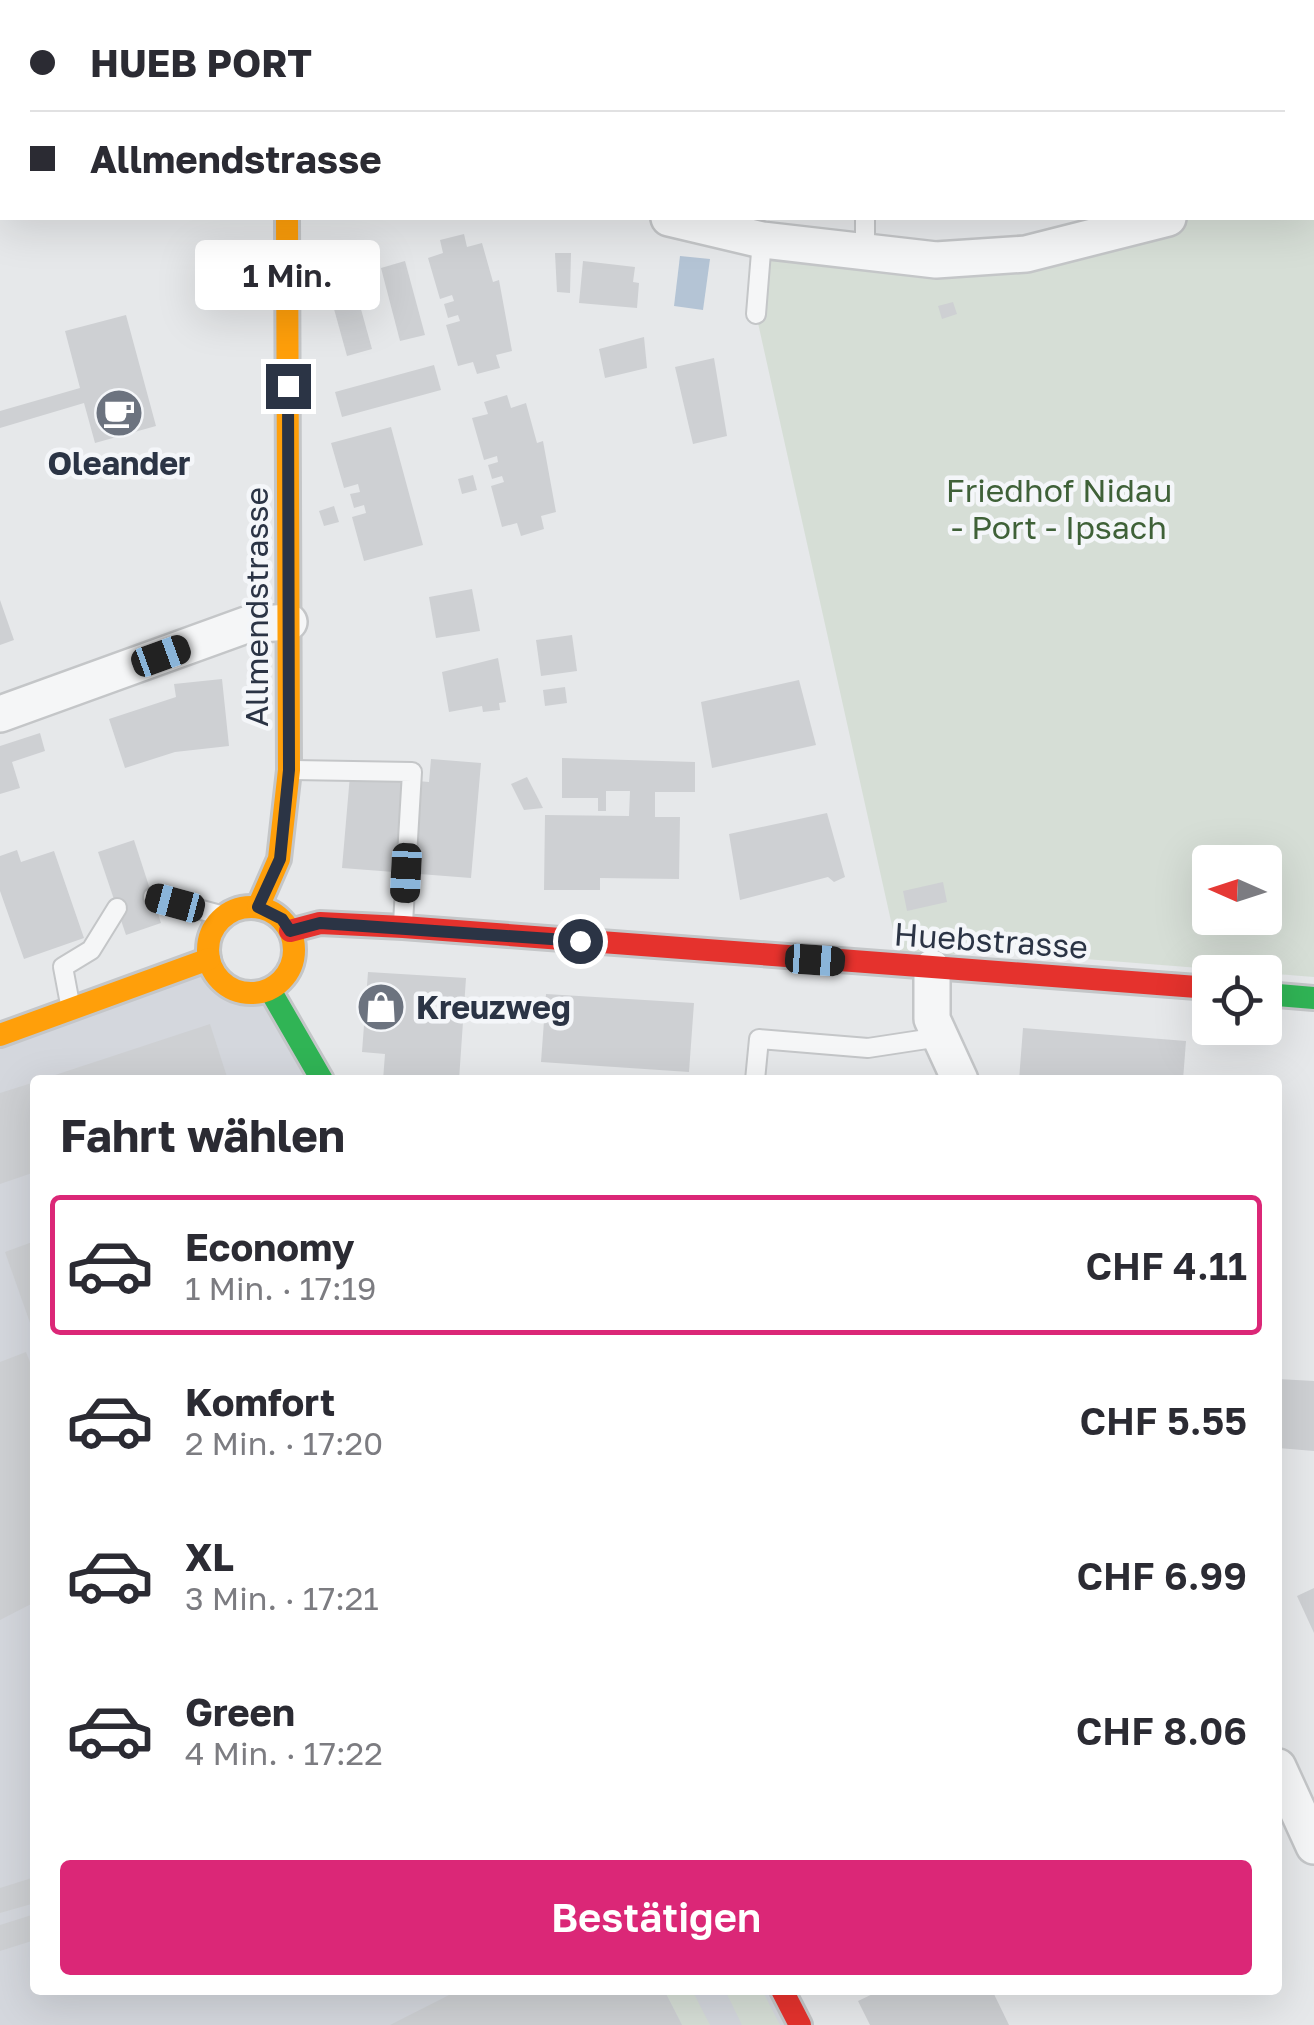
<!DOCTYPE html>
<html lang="de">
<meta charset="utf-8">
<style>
body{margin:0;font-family:"Golos Text",sans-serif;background:#f7f7f7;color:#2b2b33;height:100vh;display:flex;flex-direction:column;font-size:38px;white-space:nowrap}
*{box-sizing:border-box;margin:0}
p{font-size:32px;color:#7c7c81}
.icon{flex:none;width:55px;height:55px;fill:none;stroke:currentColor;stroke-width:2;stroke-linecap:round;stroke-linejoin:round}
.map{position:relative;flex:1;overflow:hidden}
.details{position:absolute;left:30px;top:1075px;width:1252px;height:920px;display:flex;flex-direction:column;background:#fff;border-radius:10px;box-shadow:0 10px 40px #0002}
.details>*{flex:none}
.hud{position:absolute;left:0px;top:0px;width:1315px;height:220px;box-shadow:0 10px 40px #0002;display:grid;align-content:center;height:220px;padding:0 30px;background:#fff}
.needle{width:65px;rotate:273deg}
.tools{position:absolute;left:1192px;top:845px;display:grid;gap:20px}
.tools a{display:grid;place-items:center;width:90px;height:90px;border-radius:10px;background:#fff;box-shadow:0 10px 40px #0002;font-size:50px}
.end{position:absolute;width:45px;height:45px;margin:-22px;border:12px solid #2b3445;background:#fff;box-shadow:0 0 0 5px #fff}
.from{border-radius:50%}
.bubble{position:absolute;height:70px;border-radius:10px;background:#fff;box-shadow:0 10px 40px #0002;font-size:32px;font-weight:600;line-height:70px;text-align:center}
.car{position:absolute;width:30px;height:60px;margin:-30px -15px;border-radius:12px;box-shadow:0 0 8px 2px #0007;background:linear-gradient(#222 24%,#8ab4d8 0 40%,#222 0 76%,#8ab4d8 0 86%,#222 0)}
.hud b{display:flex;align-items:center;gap:35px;height:95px;font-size:38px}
.hud b+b{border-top:2px solid #e1e1e2}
.hud i{width:25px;height:25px;background:#2b2b33}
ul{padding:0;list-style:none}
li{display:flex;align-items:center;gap:30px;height:140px;margin:0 20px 15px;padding:0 10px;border:5px solid transparent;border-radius:10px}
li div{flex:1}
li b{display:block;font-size:38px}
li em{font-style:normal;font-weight:600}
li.active{border-color:#db2777}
li>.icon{width:90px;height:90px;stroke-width:1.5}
h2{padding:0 30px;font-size:45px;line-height:120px}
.action{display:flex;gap:20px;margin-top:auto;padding:20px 30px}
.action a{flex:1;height:115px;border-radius:10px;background:#db2777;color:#fff;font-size:40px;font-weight:600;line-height:115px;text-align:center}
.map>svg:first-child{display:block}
</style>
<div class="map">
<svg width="1314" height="2025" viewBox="0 0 1314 2025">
<rect width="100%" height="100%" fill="#e6e8ea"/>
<path fill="#d4d7dd" d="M213,971l19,18 25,4 65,87h-287v910h747l18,35h-800v-990z"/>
<g fill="#d6ded6" fill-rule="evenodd">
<path d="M1314,175v802l-342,-27 -71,16 -145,-652 6,-74 174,20 232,-42h144zM1210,862h55v56h-55z"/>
<path d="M664,1990h28l18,35h-28z"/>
<path d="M725,1990h37l18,35h-38z"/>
</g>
<path fill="#b4c4d5" d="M680,256l30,3 -7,51 -29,-4z"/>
<g fill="#ced0d3">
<path d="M464,234l3,13 15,-4 11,39 6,-2 13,71 -16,4 4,13 -23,6 -4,-12 -15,4 -12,-41 14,-4 -2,-6 -10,3 -4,-14 10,-3 -2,-6 -12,4 -12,-41 15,-5 -3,-13z"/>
<path d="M555,253h16l-1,40 -13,-1z"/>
<path d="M405,261l20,74 -25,6 -19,-73z"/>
<path d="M583,261l52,6 -2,15 6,1 -2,25 -58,-5z"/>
<path d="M359,302l13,47 -25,7 -13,-47z"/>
<path d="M953,302l4,12 -15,5 -4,-13z"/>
<path d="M126,315l30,111 -61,17 -11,-40 -84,25v-17l80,-23 -15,-57z"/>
<path d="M644,337l3,31 -42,10 -6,-29z"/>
<path d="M714,358l13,78 -34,8 -18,-77z"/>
<path d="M434,365l7,25 -99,27 -7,-25z"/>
<path d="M507,395l4,13 15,-5 11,40 6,-2 13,71 -15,4 3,13 -23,7 -4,-13 -15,4 -11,-41 13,-4 -2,-6 -10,3 -4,-14 10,-3 -1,-6 -13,4 -12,-42 16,-4 -4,-12z"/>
<path d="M391,427l32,118 -59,16 -12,-44 14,-4 -2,-8 -10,3 -4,-14 10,-2 -2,-8 -14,4 -13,-45z"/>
<path d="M473,475l4,15 -15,4 -4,-15z"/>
<path d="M334,506l5,16 -15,4 -5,-15z"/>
<path d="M472,589l8,42 -44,7 -7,-41z"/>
<path d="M0,600l14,40 -14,5z"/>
<path d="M572,635l5,36 -36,5 -5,-36z"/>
<path d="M498,658l8,44 -7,1 1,7 -17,2 -1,-6 -33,6 -7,-40z"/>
<path d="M222,679l7,67 -54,6 -50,16 -16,-49 67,-22 -2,-13z"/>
<path d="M799,680l17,65 -104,23 -11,-66z"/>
<path d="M565,687l2,16 -22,3 -2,-16z"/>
<path d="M40,733l5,18 -33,11 8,26 -20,6v-48z"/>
<path d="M562,758l133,4v30h-40v25h25l-1,62 -79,-1v12h-56l1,-75 84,1 1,-25h-24v20h-8v-13h-36z"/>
<path d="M431,759l50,4 -10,115 -129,-10 8,-93 79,7z"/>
<path d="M527,777l16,31 -19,2 -13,-26z"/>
<path d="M827,813l18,64 -11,5 -6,-5 -88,23 -11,-66z"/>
<path d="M134,840l27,83 -35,12 -28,-83z"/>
<path d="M17,850l4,12 33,-11 30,87 -60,21 -24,-68v-35z"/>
<path d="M943,882l4,20 -40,9 -4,-20z"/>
<path d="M368,972l98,6 -7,102h-76l2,-26 -23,-2z"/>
<path d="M546,994l148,9 -5,69 -148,-10z"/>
<path d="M210,1024l18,56h-185v-1z"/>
<path d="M1023,1028l163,13 -3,39h-164z"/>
<path d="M35,1082v90l-35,12v-91z"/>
<path d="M35,1241v93h-1l-29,-82z"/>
<path d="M26,1352l9,23v227l-35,18v-258z"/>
<path d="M1278,1379l36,2v70l-36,-3z"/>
<path d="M1314,1588v45l-17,-37z"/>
<path d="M35,1877v26l-35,10v-25z"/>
<path d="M35,1914v26l-35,11v-26z"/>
<path d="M459,1990h205l18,35h-292z"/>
<path d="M881,1990h111l17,35h-139l-12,-24z"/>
</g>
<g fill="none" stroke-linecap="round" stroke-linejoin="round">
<g stroke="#c4c6c8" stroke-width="22">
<g id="lane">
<path d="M676,0v2"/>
<path d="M866,0v2"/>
<path d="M865,251v-33"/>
<path d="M756,314l6,-74"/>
<path d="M294,770l118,2 -9,151"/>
<path d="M153,897l71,19"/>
<path d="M70,1004l-7,-37 28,-17 26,-42"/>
<path d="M755,1080l4,-41 109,9 72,-11"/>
</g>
</g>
<g stroke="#c4c6c8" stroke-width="40">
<g id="street">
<path d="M213,0v2"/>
<path d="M1154,0v2"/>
<path d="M1312,176l2,-1"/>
<path d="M669,218l93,22 174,20 90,-6 142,-36"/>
<path d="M0,714l246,-89 43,-3"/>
<path d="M932,968v51l28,61"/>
<path d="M1278,1767l36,79"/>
</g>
</g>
<g stroke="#c4c6c8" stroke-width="28">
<g id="fast">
<path d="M270,990l52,90"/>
<path d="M1265,994l49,4"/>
</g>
</g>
<g stroke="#c4c6c8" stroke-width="28">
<g id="slow">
<path d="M287,0v2"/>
<circle cx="251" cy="950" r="43"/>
<path d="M258,907l21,-48 10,-89 -2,-552"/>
<path d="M0,1035l209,-76"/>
</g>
</g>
<g stroke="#c4c6c8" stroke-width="28">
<g id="jam">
<path d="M290,931l30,-8 83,4 807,61"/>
<path d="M782,1990l18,35"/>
</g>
</g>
<use href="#lane" stroke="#f5f6f7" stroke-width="18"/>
<use href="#street" stroke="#f5f6f7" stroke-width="35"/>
<use href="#fast" stroke="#30b455" stroke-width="22"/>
<use href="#slow" stroke="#ff9f0a" stroke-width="22"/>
<use href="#jam" stroke="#e5322d" stroke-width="22"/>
</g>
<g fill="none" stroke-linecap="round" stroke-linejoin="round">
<path stroke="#2b3445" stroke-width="12" d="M288,386l1,384 -9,89 -22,48 24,12 8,12 30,-8 260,18"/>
</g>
<defs>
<g id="cafe-disc" transform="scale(2.5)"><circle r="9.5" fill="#6c737f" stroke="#f4f6f9"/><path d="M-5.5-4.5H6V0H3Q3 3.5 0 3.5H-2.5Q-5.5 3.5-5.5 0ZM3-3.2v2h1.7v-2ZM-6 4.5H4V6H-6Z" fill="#fff"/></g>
<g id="shop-disc" transform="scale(2.5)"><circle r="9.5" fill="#6c737f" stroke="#f4f6f9"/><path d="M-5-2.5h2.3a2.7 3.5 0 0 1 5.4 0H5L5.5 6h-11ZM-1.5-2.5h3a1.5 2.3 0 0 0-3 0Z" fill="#fff"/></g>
</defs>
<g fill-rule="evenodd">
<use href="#cafe-disc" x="119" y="413"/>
<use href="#shop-disc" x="381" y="1007"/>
</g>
<g text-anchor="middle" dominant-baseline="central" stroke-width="9" stroke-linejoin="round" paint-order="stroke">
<g font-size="32" font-weight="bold" fill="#2b3445" stroke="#f4f6f9">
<text x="119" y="463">Oleander</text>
<text x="416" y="1007" text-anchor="start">Kreuzweg</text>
</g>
<g font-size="32" fill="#3f6138" stroke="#f4f6f9">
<text x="1059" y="490">Friedhof Nidau<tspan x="1059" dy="37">- Port - Ipsach</tspan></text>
</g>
<g font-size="32" fill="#2b3445" stroke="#f4f6f9">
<text transform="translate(256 607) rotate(-90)">Allmendstrasse</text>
<text transform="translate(991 940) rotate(4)">Huebstrasse</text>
</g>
</g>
</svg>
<div class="tools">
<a><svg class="needle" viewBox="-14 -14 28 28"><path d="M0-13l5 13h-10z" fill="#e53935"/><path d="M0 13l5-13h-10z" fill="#7c7c81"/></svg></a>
<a><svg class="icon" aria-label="locate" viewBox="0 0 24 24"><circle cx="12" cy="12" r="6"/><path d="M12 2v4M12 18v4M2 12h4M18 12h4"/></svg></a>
</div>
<i class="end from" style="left:580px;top:941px"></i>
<i class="end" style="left:288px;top:386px"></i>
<div class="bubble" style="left:195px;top:240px;width:185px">1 Min.</div>
<i class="car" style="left:161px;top:656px;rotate:70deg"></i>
<i class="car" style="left:406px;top:873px;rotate:183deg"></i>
<i class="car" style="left:175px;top:903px;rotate:285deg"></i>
<i class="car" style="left:815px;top:960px;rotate:94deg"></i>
<div class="hud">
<b><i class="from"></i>HUEB PORT</b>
<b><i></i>Allmendstrasse</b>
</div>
<section class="details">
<h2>Fahrt wählen</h2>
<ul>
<li class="active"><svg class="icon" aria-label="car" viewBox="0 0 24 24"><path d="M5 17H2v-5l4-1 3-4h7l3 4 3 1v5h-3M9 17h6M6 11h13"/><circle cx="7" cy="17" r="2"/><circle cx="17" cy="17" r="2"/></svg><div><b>Economy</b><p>1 Min. · 17:19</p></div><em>CHF 4.11</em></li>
<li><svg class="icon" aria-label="car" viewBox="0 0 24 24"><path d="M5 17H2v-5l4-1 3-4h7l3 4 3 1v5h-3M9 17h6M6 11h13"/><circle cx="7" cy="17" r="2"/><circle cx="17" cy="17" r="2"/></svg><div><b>Komfort</b><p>2 Min. · 17:20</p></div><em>CHF 5.55</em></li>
<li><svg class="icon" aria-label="car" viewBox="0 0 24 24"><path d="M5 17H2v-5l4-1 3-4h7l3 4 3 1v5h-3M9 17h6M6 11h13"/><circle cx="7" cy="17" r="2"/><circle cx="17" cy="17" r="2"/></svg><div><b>XL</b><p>3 Min. · 17:21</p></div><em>CHF 6.99</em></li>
<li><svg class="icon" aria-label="car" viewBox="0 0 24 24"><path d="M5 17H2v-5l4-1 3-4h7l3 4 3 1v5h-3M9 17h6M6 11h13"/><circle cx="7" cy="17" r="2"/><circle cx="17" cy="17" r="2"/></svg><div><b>Green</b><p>4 Min. · 17:22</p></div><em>CHF 8.06</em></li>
</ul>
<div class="action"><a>Bestätigen</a></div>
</section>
</div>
